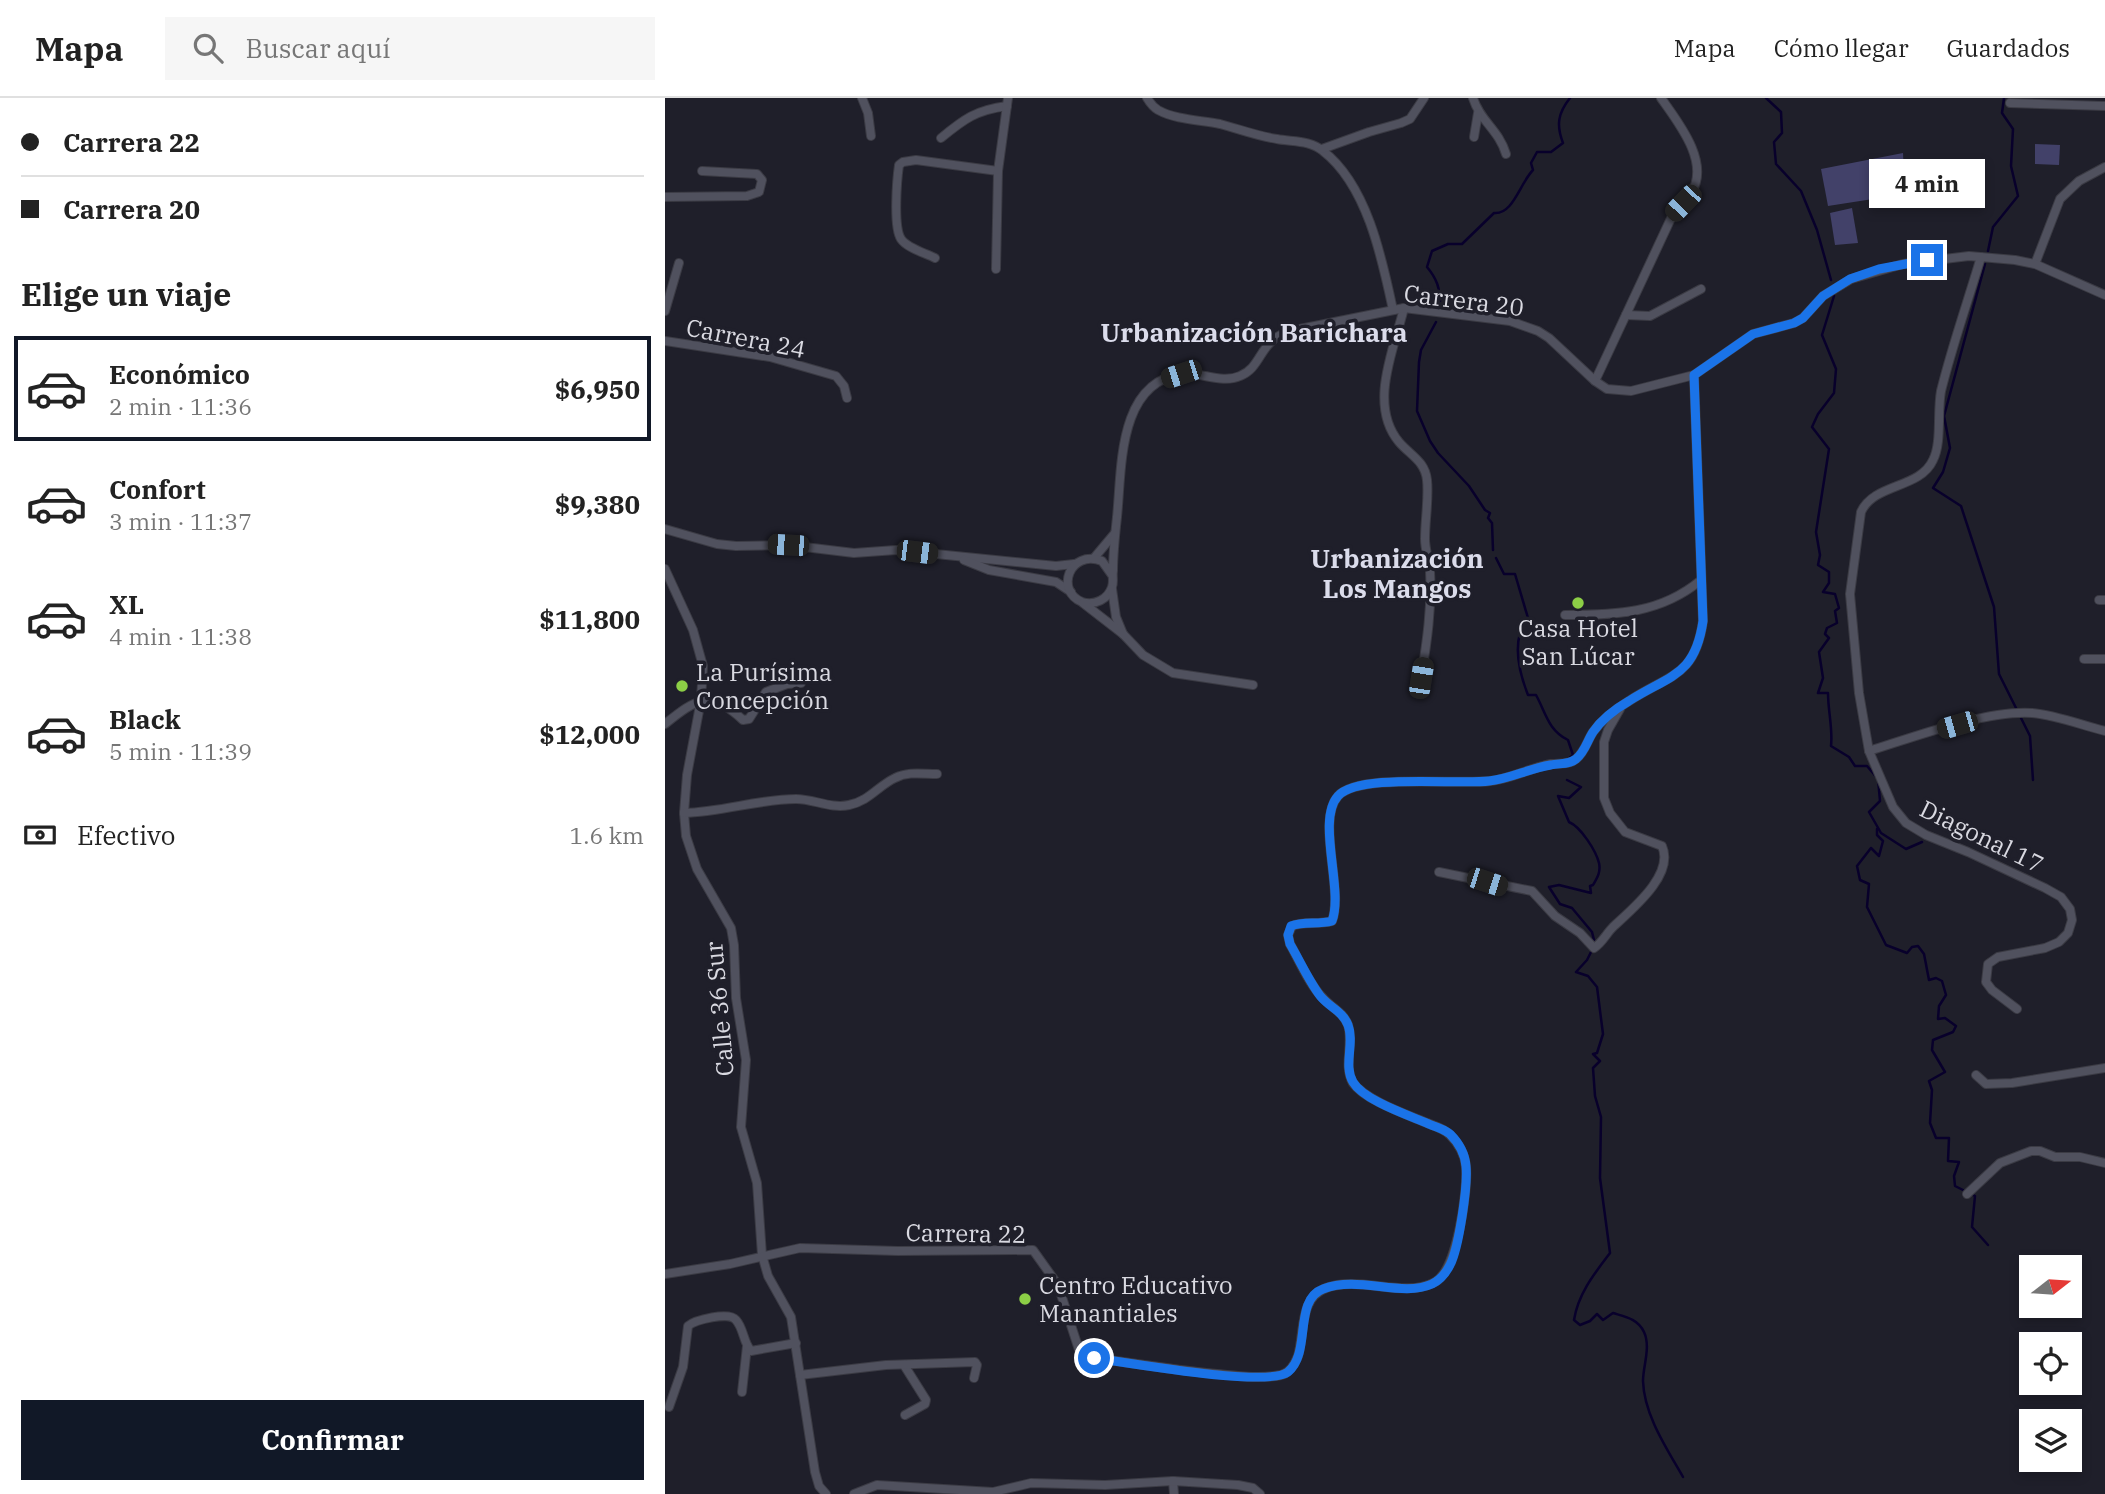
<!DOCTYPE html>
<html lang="es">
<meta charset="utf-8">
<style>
body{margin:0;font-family:"IBM Plex Serif",serif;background:#f6f6f6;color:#222;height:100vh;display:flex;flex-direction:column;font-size:26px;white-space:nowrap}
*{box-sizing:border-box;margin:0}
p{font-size:23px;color:#767676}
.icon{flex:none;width:38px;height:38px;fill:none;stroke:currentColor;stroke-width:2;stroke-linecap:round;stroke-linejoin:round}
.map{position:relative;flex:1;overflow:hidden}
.sheet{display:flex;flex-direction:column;background:#fff;width:665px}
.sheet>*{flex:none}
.top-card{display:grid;align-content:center;height:154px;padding:0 21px;background:#fff}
.needle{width:46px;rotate:73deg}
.buttons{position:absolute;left:1354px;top:1157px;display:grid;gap:14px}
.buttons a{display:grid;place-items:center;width:63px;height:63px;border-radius:0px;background:#fff;box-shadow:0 4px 10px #0003;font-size:35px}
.end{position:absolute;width:32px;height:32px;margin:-16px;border:9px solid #1a73e8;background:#fff;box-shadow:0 0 0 4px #fff}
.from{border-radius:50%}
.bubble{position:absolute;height:49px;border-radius:0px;background:#fff;box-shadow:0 4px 10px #0003;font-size:23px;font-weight:700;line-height:49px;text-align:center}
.car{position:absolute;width:21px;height:42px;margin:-21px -10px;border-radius:9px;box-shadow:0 0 5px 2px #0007;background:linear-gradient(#222 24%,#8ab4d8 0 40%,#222 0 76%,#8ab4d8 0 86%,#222 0)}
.top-card b{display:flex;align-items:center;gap:24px;height:66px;font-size:26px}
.top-card b+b{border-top:2px solid #e0e0e0}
.top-card i{width:18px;height:18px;background:#222}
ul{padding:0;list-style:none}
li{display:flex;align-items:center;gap:21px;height:105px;margin:0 14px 10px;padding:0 7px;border:4px solid transparent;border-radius:0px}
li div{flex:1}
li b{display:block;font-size:26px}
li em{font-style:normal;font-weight:700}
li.current{border-color:#111827}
li>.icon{width:63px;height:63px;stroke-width:1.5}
h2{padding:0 21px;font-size:32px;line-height:84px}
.pay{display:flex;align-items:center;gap:18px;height:77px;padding:0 21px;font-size:26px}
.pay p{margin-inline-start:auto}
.action{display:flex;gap:14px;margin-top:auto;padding:14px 21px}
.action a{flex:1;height:80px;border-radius:0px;background:#111827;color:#fff;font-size:28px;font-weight:700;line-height:80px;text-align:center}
header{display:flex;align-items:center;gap:42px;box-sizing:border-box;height:98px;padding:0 35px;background:#fff;border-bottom:2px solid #e0e0e0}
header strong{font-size:33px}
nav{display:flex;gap:38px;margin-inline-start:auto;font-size:24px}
.search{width:490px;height:63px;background:#f6f6f6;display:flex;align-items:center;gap:18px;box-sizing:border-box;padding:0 24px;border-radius:0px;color:#767676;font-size:26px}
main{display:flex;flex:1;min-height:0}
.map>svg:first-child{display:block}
</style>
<header>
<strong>Mapa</strong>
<div class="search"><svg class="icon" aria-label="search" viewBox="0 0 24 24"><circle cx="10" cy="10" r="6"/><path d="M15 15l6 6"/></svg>Buscar aquí</div>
<nav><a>Mapa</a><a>Cómo llegar</a><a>Guardados</a></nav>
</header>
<main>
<section class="sheet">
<div class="top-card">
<b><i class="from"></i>Carrera 22</b>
<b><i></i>Carrera 20</b>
</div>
<h2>Elige un viaje</h2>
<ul>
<li class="current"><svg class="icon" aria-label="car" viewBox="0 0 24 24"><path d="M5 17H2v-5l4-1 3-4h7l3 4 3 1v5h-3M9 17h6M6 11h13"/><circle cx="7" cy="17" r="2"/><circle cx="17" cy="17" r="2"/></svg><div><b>Económico</b><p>2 min · 11:36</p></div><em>$6,950</em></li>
<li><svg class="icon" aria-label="car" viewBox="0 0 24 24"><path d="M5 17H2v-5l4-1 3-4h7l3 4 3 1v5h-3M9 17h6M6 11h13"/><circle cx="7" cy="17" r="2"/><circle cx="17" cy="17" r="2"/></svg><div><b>Confort</b><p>3 min · 11:37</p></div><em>$9,380</em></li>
<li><svg class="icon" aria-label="car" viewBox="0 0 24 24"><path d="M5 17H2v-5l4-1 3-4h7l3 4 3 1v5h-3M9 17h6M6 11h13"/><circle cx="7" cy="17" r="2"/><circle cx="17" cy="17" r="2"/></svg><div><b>XL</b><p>4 min · 11:38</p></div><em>$11,800</em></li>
<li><svg class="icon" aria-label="car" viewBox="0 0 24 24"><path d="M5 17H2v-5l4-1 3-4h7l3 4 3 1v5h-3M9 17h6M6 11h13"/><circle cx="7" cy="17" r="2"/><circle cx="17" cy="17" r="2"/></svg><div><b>Black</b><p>5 min · 11:39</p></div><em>$12,000</em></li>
</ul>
<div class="pay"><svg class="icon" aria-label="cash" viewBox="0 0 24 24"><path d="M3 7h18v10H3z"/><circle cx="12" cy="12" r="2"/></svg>Efectivo<p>1.6 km</p></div>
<div class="action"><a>Confirmar</a></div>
</section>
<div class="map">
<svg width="1440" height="1396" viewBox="0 0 1440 1396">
<rect width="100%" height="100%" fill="#1f1f2a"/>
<g fill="#424169">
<path d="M1370,46l25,1 -1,20 -24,-1z"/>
<path d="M1238,55l2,41 -77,12 -7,-37z"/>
<path d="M1187,110l6,35 -23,2 -5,-32z"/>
</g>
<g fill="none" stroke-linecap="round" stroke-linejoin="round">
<g stroke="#08002b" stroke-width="2.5">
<path d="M1101,0l15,14 1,21 -8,9 2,22 25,27 16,39 14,50"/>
<path d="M1323,153l5,-24 25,-31 -7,-30 2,-37 -11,-16 2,-15"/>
<path d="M1320,166l-41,152 6,32 -7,24 -10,16 28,18 33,101 5,67 18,36"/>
<path d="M1169,198l-12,39 14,34 -2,24 -16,21 -6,13 17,22 -13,83 4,23 -2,10 11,7v11l-6,9 12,2 4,14 -4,3 2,12 -10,5 -2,6 4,4 -10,14 4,26 -5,15h10c0,18 5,36 3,53l18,11 6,9h12l11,13 2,22 -11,11 12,21 25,16 16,-7"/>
<path d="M775,206c0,-16 -3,-25 -13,-37l5,-16 16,-7h14l32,-31c19,2 26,-30 39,-43l-2,-7 6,-11h14l12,-9c-7,-18 -5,-30 7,-45"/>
<path d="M771,224l-15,28 -2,12 -2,49 13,30 8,12 31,33 16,24 5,3 -2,5 4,5 1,27"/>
<path d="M831,460l8,16h11l13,44c-18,22 -9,54 0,77h8c10,18 12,35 32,45l5,15 -6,5"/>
<path d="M1355,618l10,20 3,44"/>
<path d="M902,682l14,7 -12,11 -11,-2 11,26c12,5 27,29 30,41 2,9 -2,15 -6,22l-3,1 1,7 -32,-8 -10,2 11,17 12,4 20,24 3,12 -8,16 -11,12 12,4 9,11 6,47 -6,19 -4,1 7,7 -7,7 2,28 6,21 -1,61 10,75c-16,21 -32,41 -36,67l6,5 10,-4 7,-7 6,6 10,-7c13,4 25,6 31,19 7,15 -1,34 -1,49 1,34 24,68 40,96"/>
<path d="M1212,731v6l6,6 -4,15 -8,-8 -14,18 3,14 9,4 -2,23 19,38 21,8 5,-6 6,-1 6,8 5,26 7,-2 6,3 4,14 -7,11 -1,13 7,-1 11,8 -3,6 -20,8 -1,10 13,22 -16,9 3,9 -2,33 6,15h13l-1,23 11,1 -5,14 1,10 20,10 -3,31 16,18"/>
</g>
<g stroke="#3b3b44" stroke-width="10">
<g id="minor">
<path d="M197,0l6,15 3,23"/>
<path d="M482,0c3,5 6,9 11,12 18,10 42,10 62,14 19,5 37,12 57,15 16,3 33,1 46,12 44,34 59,107 70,159"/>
<path d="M808,0c7,23 26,32 33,56"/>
<path d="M1345,5l95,3"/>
<path d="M809,39l4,-24"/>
<path d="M276,40c23,-19 35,-28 66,-32"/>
<path d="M657,51l47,-17 32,-9 9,-4 14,-21"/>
<path d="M0,99l82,-1 12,-4 3,-12 -5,-6 -55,-3"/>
<path d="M1316,159c-13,44 -29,89 -40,134 -4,21 1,52 -8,69 -13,29 -59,23 -72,52l-11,82 9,99 10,58 24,56 13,16 20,12 42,17 77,36 16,9 9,12 2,11 -4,13 -9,9 -14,6 -47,9 -10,7 -2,18 6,8 25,19"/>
<path d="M270,160c-10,-5 -28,-10 -34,-19 -8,-12 -4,-60 -2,-74l4,-3 13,-2 82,11"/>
<path d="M1370,166l25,-65 19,-18 26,-14"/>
<path d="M331,171l2,-98 10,-73"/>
<path d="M739,210c-10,41 -36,97 -5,134 11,13 26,19 28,38 2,19 -2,39 -2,59 0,11 4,21 5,32 2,36 -3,71 -9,107"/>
<path d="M0,213l14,-48"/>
<path d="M961,217l24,1 51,-27"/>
<path d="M0,243l105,16 66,19 8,10 3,12"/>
<path d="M930,283l78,-167c6,-6 14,-13 18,-21 20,-30 -13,-71 -30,-95"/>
<path d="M0,431l52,15 19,2 52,-1 66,8 42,-3 160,16 18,-2"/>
<path d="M429,460l21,-25"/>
<path d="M299,462l25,10 67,12 15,10"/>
<path d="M0,471l28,61 10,36 -2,34 -14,75 -3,38 2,23 11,33 34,59 3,17 2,53 10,62 -5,67 16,56 5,72 6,21 23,41 24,155 4,14 7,8"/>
<path d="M447,477l-10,-14c-33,-12 -47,30 -20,41 13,4 26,-3 30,-15 2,-5 0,-11 1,-16 0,-18 2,-36 4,-54 5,-47 0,-135 65,-143 19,-2 40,10 58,2 23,-9 18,-35 50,-45l114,-23 106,13 28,10 11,7 46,43 12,8 24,2 63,-16 59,-41 41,-11 9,-5 20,-22 28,-17 52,-15 66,-8 46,4 20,4 70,31"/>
<path d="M447,491l4,28 7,17"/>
<path d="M1434,502h6"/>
<path d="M418,505l40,31 20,21 30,18 80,12"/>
<path d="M900,517c51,0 95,-1 136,-35"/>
<path d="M1419,561h21"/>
<path d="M0,626c31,-25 45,-35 78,-4l6,-1 17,-27 21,-8 14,-1"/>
<path d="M1204,653c45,-14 117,-41 163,-38 24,2 49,12 73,18"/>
<path d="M19,715c38,-1 76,-14 112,-14 18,0 35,10 53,6 20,-4 29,-19 46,-27 13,-7 28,-4 42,-4"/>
<path d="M774,774l93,19 23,25 25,17 14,15c8,-5 12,-14 19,-21 18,-17 62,-52 49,-81l-37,-14 -15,-19 -6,-15v-56l4,-12 12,-21"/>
<path d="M1311,977l10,9 26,-1 93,-15"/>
<path d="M1302,1096l33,-31 31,-12h9l15,6h25l25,6"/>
<path d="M0,1176l65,-10 70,-16 98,3 135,-1 25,35 23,71c45,6 90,14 136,18 21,2 43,5 64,1 8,-2 14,-11 17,-19 7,-25 1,-58 28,-68 34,-13 79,11 109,-6 22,-12 33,-91 31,-115 -1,-12 -7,-23 -16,-32 -5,-6 -15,-9 -23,-12 -19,-8 -62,-23 -74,-40 -10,-17 1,-40 -5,-58 -5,-13 -16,-17 -25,-27 -13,-12 -24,-38 -33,-54l-2,-9 4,-9c12,-5 26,-1 40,-5 12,-31 -16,-100 6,-125 21,-23 120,-11 152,-15 20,-2 40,-13 61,-17 9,-1 18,1 25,-5 9,-7 11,-18 17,-27 9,-13 23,-23 36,-31 41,-27 66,-24 74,-80l-9,-246"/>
<path d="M239,1267l22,35 -1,4 -20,11"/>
<path d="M135,1277l86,-10 89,-3 2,3 -3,13"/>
<path d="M77,1294l5,-46"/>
<path d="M4,1309l14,-40 5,-41c7,-6 41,-15 48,-6 8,9 7,22 15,31l45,-8"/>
<path d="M508,1383l1,13"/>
<path d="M189,1396l23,-9 116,7 38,-9 74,2 68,-4 65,4 15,3 7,6"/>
</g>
</g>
<use href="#minor" stroke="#50515e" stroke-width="8"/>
</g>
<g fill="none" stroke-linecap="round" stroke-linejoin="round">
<path stroke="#1a73e8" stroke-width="9" d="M429,1260c30,4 174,30 194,14 24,-20 5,-72 35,-83 36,-14 78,9 109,-5 8,-4 14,-11 18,-19 9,-17 18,-80 16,-99 -1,-12 -7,-23 -16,-32 -5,-4 -13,-7 -19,-9 -20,-9 -67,-24 -78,-43 -10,-17 2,-39 -5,-57 -5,-13 -17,-17 -26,-27 -10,-11 -23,-39 -32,-54l-2,-9 3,-9c13,-5 27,-1 41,-5 12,-31 -16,-101 6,-125 21,-23 119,-11 151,-15 21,-2 41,-13 62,-16 8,-2 18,0 25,-6 9,-7 11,-18 17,-27 9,-13 22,-23 36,-31 41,-26 66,-25 74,-80l-9,-246 59,-41 41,-11 9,-5 20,-22 27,-17 29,-10 48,-9"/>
</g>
<g fill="#8cce46" stroke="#1f1f2a" stroke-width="2.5">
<circle cx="913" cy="505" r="7"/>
<circle cx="17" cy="588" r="7"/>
<circle cx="360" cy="1201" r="7"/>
</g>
<g text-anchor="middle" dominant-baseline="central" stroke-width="7" stroke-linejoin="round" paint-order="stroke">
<g font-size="24" fill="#d9d9e1" stroke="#1f1f2a">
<text transform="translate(799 202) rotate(7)">Carrera 20</text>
<text transform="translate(81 240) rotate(11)">Carrera 24</text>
<text transform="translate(1317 738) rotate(26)">Diagonal 17</text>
<text transform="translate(54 911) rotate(-95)">Calle 36 Sur</text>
<text transform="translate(301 1135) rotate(1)">Carrera 22</text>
</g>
<g font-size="24" fill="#d9d9e1" stroke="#1f1f2a" text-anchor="start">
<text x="913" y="530" text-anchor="middle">Casa Hotel<tspan x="913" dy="28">San Lúcar</tspan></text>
<text x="31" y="574">La Purísima<tspan x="31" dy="28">Concepción</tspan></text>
<text x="374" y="1187">Centro Educativo<tspan x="374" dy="28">Manantiales</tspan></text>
</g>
<g font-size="26" font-weight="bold" fill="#dbdceb" stroke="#1f1f2a">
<text x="589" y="234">Urbanización Barichara</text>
<text x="732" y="460">Urbanización<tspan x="732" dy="30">Los Mangos</tspan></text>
</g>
</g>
</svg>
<div class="buttons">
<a><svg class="needle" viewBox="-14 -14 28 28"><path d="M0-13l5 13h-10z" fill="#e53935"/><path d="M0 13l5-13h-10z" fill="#767676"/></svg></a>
<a><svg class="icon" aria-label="locate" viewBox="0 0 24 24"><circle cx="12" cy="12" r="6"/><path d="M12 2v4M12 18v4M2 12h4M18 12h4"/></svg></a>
<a><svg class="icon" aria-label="layers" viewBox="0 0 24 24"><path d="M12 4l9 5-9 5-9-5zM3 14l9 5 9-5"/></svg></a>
</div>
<i class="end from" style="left:429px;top:1260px"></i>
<i class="end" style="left:1262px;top:162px"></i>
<div class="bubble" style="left:1204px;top:61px;width:116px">4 min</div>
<i class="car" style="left:1018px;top:105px;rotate:224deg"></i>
<i class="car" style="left:516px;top:276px;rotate:252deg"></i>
<i class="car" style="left:123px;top:447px;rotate:273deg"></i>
<i class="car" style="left:252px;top:454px;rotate:97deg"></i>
<i class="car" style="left:756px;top:580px;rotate:9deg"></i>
<i class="car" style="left:1292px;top:627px;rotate:254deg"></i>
<i class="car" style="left:822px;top:784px;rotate:108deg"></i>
</div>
</main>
